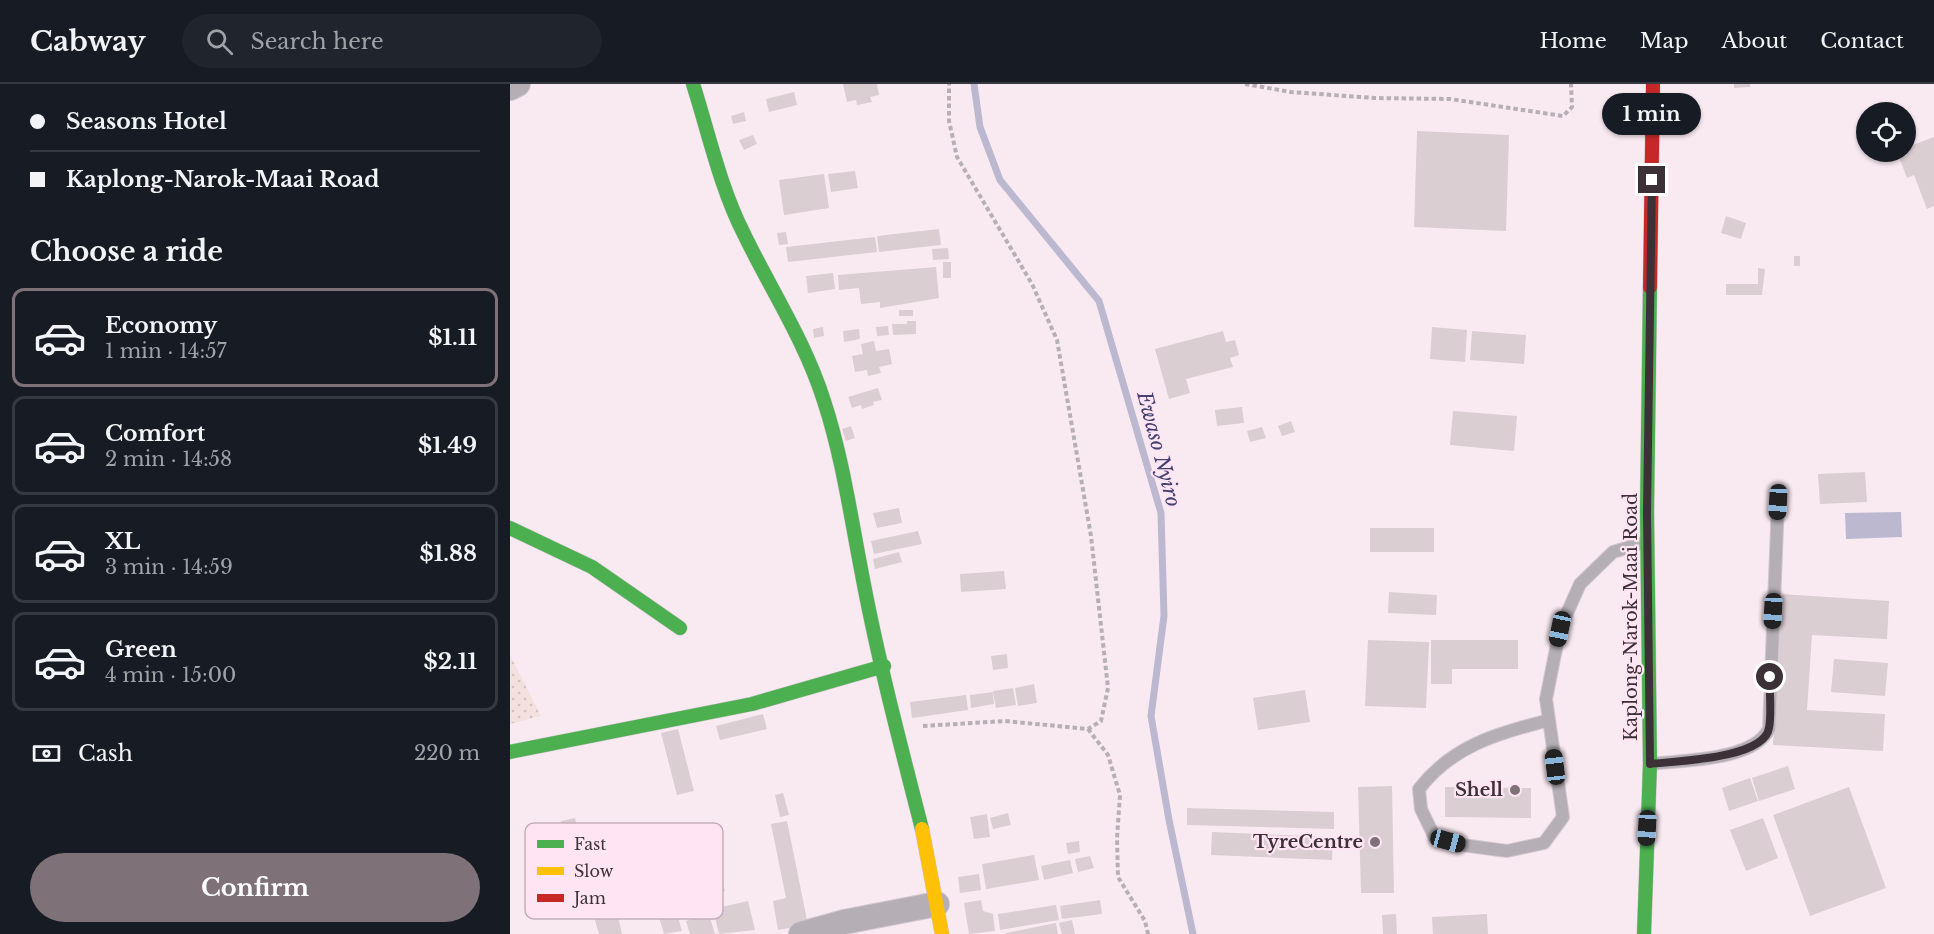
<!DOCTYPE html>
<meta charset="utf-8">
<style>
body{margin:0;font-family:"Libre Baskerville",serif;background:#20242c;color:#f1f3f6;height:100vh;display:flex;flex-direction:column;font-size:22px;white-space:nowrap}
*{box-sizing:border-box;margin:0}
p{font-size:20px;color:#9ea1a6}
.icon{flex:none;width:33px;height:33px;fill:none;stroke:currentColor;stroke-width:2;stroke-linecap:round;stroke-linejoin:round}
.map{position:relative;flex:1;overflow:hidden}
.side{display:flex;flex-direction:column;background:#171b24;width:510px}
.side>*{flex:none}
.guide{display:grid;align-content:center;height:132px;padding:0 30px;background:#171b24}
.tools{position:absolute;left:1346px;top:18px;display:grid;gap:12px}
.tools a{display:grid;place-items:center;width:60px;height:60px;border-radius:50%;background:#171b24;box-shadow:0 2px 4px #0004;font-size:30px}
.end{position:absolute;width:27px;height:27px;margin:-14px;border:8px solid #3c3137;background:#fff;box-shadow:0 0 0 3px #fff}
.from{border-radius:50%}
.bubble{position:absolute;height:42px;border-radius:21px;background:#171b24;box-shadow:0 2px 4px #0004;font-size:20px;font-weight:800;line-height:42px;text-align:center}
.car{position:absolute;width:18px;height:36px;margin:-18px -9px;border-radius:8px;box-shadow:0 0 4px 2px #0007;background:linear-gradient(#222 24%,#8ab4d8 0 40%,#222 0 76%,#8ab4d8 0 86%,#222 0)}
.guide b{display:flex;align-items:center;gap:21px;height:57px;font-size:22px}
.guide b+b{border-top:2px solid #363941}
.guide i{width:15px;height:15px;background:#f1f3f6}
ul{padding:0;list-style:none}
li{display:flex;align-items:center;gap:18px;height:99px;margin:0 12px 9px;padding:0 18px;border:3px solid #363941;border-radius:12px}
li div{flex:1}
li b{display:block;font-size:22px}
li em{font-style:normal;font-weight:800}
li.selected{border-color:#7e7278}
li>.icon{width:54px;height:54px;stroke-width:1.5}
h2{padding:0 30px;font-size:27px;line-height:72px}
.pay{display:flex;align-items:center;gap:15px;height:66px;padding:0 30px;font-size:22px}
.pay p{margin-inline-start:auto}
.action{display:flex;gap:12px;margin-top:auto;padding:12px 30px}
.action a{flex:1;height:69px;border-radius:36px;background:#7e7278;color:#fff;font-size:24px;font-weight:800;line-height:69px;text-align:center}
header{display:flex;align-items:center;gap:36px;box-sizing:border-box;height:84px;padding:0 30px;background:#171b24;border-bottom:2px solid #363941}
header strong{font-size:28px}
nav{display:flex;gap:33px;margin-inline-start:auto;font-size:21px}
.search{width:420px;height:54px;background:#20242c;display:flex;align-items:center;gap:15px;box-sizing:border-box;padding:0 21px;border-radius:33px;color:#9ea1a6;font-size:22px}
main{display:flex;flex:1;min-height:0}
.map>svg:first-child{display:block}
</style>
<header>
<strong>Cabway</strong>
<div class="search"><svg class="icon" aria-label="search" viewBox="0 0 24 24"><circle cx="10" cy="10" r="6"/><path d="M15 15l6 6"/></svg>Search here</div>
<nav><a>Home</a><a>Map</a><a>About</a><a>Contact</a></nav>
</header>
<main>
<section class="side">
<div class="guide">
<b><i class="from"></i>Seasons Hotel</b>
<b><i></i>Kaplong-Narok-Maai Road</b>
</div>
<h2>Choose a ride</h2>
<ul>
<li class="selected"><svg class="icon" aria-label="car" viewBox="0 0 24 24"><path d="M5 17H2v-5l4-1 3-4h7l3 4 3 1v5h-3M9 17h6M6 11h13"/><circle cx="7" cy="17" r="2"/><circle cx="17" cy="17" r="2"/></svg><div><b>Economy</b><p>1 min · 14:57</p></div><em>$1.11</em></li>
<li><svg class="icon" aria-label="car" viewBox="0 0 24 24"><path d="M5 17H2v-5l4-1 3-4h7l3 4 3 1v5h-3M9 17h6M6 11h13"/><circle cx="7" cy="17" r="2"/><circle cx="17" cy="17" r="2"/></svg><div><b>Comfort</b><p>2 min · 14:58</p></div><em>$1.49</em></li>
<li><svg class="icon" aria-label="car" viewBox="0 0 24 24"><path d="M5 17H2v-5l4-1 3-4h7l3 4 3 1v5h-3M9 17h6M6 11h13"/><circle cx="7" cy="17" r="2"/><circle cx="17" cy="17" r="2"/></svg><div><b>XL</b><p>3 min · 14:59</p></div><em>$1.88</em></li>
<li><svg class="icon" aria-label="car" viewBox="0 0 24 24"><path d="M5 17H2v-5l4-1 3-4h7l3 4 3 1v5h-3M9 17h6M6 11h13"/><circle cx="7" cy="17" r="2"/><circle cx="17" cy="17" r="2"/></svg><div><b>Green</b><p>4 min · 15:00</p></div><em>$2.11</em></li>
</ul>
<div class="pay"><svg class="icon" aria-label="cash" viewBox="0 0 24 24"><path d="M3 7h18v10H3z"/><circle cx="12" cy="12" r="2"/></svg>Cash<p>220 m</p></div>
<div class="action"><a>Confirm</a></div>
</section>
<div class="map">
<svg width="1424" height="850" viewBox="0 0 1424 850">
<defs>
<pattern id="grass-dots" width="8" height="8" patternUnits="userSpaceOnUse" patternTransform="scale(1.5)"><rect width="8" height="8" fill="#f4e1df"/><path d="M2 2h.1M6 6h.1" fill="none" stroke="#d2c2c0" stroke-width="1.8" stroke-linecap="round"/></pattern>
</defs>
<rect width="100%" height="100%" fill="#f9eaf2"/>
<path fill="url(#grass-dots)" d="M0,571l31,61 -31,8z"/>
<path fill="#bbb8d0" d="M1391,428l1,25 -56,2 -1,-26z"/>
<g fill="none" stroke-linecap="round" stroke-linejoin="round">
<path stroke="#bbb8d0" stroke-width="7" d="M464,0l6,43 20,53 99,121 62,212 3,103 -13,100 18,104 24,114"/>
</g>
<g fill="#dbced2">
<path d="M333,0h34l2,11 -9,2 2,5 -15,3 -1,-5 -9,2z"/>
<path d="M1224,0h16v3l-16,1z"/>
<path d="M284,8l3,13 -28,7 -3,-13z"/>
<path d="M234,28l2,9 -13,3 -2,-8z"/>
<path d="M907,47l92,4 -3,96 -92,-4z"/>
<path d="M243,51l4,9 -13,6 -5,-10z"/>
<path d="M1424,53v69l-7,3 -13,-34 -7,3 -10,-26h8v-4z"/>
<path d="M345,87l3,17 -27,4 -3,-18z"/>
<path d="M314,90l5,34 -45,7 -5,-35z"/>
<path d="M1216,132l20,7 -5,16 -20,-6z"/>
<path d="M429,145l2,16 -62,7 -2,-16z"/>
<path d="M276,148l2,12 -9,1 -2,-12z"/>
<path d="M365,153l2,15 -89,10 -2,-15z"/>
<path d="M438,164l1,11 -16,1 -1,-11z"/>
<rect x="1284" y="172" width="6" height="10"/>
<rect x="433" y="178" width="8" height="16"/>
<path d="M426,183l3,31 -59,10v-6l-19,2 -2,-16 -20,2 -1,-15z"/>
<path d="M1248,184l7,1 -3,26h-36v-11h32z"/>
<path d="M323,189l2,16 -27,4 -2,-17z"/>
<rect x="389" y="226" width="14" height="6"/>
<path d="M397,237h9v13l-23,1 -1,-11h15z"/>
<path d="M378,242l1,9 -12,1 -1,-9z"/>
<path d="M313,243l1,9 -10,2 -1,-9z"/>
<path d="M922,243l35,3 -2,32 -35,-3z"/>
<path d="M349,245l1,10 -16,3 -1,-11z"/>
<path d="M713,247l3,11 9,-2 4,15 -9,3 3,9 -47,12 4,14 -21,6 -14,-50z"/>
<path d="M962,247l54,4 -2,29 -54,-4z"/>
<path d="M364,257l2,10 13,-2 3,15 -13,3 2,6 -13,3 -1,-6 -12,2 -3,-16 11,-2 -2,-10z"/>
<path d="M368,304l4,12 -9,2 1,3 -12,4 -1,-4 -9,3 -4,-11z"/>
<path d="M732,323l2,16 -27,3 -2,-16z"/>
<path d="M943,327l64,5 -3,35 -64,-6z"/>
<path d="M781,337l4,11 -13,4 -4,-10z"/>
<path d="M341,342l4,12 -9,3 -4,-12z"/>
<path d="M752,343l4,11 -16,4 -3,-11z"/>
<path d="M1355,388l2,30 -47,2 -2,-30z"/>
<path d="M389,424l3,15 -25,5 -4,-15z"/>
<rect x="860" y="444" width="64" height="24"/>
<path d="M408,447l4,13 -48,10 -3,-13z"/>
<path d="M389,468l3,10 -27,7 -2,-10z"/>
<path d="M494,487l2,18 -45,3 -1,-18z"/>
<path d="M879,508l48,3 -1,20 -48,-2z"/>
<path d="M1271,510l108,7 -2,38 -75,-4 -5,75 78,4 -2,37 -110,-6z"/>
<path d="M858,556l61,2 -3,66 -61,-2z"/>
<path d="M921,556h87v29h-66v15h-21z"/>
<path d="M497,570l1,14 -15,2 -2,-14z"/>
<path d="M1324,575l54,4 -3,33 -54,-4z"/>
<path d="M524,600l3,19 -19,3 -3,-18z"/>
<path d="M503,604l3,17 -20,3 -3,-17z"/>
<path d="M795,606l5,32 -52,8 -5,-32z"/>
<path d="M483,608l1,12 -23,4 -1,-13z"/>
<path d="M456,611l2,15 -56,8 -2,-16z"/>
<path d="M253,630l4,15 -47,11 -4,-14z"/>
<path d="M168,645l16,62 -17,4 -16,-62z"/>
<path d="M1278,682l7,23 -36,12 -7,-23z"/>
<path d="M1240,694l8,23 -29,10 -7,-23z"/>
<path d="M882,702l2,107h-33l-3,-106z"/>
<path d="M935,703l86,1v30l-86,-1z"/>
<path d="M1339,703l37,101 -76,28 -37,-101z"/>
<path d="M273,709l6,22 -9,2 -5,-22z"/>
<path d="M677,724l147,4v17l-147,-4z"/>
<path d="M498,729l3,12 -18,4 -3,-11z"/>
<path d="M477,730l3,23 -16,2 -4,-22z"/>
<path d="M65,734l9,37 -37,8 -3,-14 23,-5 -6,-23z"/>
<path d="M1253,734l15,40 -32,13 -16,-41z"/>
<path d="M277,737l21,104 -30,5 -5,-29 13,-3 -15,-74z"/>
<path d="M702,748l121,5 -1,23 -121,-5z"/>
<path d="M157,757l4,13 -10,3 21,74 -18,3 -25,-85z"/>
<path d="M569,757l1,11 -12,2 -2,-11z"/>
<path d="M524,771l5,25 -53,9 -4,-25z"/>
<path d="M580,772l4,12 -16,4 -3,-13z"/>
<path d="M560,776l3,13 -29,7 -3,-14z"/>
<path d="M209,788l6,19 -14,4 -5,-19z"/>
<path d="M469,790l2,16 -21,3 -2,-16z"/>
<path d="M471,816l2,11 10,3 2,17 -26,3 -5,-31z"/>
<path d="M590,816l2,14 -40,5 -2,-13z"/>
<path d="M238,817l7,29 -36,4 -6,-25z"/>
<path d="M546,821l3,15 -59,10 -2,-16z"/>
<path d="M107,828l5,22h-23l-5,-17z"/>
<path d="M199,830l6,20h-25l-4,-13z"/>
<path d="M886,830l1,20h-14l-1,-19z"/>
<path d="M977,830l1,20h-55l-1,-17z"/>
<path d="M562,836l3,14h-13l-3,-11z"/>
<path d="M546,839l2,11h-52v-1z"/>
</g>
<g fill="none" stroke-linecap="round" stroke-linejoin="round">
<g stroke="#d2c7cd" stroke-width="14">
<g id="lane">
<path d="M1039,636c-52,14 -96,25 -130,69l2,20 14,29 27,7 45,6 37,-8 19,-26 -17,-118 14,-70 20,-45 33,-32 33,-10"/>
<path d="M1141,680c32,-4 102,-3 118,-35l9,-227"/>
</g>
</g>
<g stroke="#d2c7cd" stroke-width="26">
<g id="street">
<path d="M0,4l8,-4"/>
<path d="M291,850l43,-12 93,-18"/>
</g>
</g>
<g stroke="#d2c7cd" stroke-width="15">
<g id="fast">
<path d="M183,0c16,50 27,103 51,150 27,56 61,107 80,167 18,55 26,111 37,168 16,87 39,174 61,260"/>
<path d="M0,444l82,39 88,61"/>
<path d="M0,668l242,-48 132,-38"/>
<path d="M1134,850l6,-170 -3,-253 3,-224"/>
</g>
</g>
<g stroke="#d2c7cd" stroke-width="15">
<path id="slow" d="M412,745l20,105"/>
</g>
<g stroke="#d2c7cd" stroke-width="15">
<path id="jam" d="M1140,203l3,-203"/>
</g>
<g stroke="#b6afb4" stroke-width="4" stroke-dasharray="4.5 3" stroke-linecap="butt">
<path d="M735,0l46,8 83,6 76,1 113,17 9,-9 -1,-23"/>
<path d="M413,642l82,-5 83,8 13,-8 7,-33 -17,-152 -34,-196 -25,-56 -75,-127 -8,-36v-37"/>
<path d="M578,645l20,26 12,40 -3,43 1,39 27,44 3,13"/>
</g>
<use href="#lane" stroke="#b5afb5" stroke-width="12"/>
<use href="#street" stroke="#b5afb5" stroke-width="24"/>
<use href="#fast" stroke="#4caf50" stroke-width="14"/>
<use href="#slow" stroke="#ffc107" stroke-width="14"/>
<use href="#jam" stroke="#c62828" stroke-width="14"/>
</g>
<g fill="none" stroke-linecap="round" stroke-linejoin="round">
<path stroke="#3c3137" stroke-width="8" d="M1142,96l-5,332 3,252c25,-3 114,-5 119,-36 3,-16 0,-35 1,-51"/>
</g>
<g fill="#7e7278" stroke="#ffe4f3" stroke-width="2">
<circle cx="1005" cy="706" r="6"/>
<circle cx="865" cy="758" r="6"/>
</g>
<g text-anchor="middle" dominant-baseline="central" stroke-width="4.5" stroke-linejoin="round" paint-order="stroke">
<g font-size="18" fill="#3c3137" stroke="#ffe4f3">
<text transform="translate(1121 533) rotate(-90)">Kaplong-Narok-Maai Road</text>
</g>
<g font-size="18" font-weight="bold" fill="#3c3137" stroke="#ffe4f3" text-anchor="end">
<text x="993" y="706">Shell</text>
<text x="853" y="758">TyreCentre</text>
</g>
<g font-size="20" font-style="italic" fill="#41426f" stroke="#ffe4f3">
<text transform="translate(649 365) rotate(75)">Ewaso Nyiro</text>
</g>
</g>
<rect x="15" y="739" width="198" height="96" rx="9" fill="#ffe4f3" stroke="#c4aebb" stroke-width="1.5"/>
<rect x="27" y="756" width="27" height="8" fill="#4caf50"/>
<rect x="27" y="783" width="27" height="8" fill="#ffc107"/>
<rect x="27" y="810" width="27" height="8" fill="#c62828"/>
<g font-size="16" fill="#3c3137">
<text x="64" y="766">Fast</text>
<text x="64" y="793">Slow</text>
<text x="64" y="820">Jam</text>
</g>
</svg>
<div class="tools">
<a><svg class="icon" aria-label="locate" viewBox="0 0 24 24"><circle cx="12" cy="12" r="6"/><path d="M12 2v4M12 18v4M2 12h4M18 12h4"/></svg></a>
</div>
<i class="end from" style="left:1260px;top:593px"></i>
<i class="end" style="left:1142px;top:96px"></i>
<div class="bubble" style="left:1092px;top:9px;width:99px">1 min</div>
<i class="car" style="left:1268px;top:418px;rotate:183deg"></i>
<i class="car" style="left:1263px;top:527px;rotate:183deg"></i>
<i class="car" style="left:1050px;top:545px;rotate:192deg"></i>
<i class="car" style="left:1045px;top:683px;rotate:353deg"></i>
<i class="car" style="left:1137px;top:744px;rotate:183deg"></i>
<i class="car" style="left:938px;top:757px;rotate:105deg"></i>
</div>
</main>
